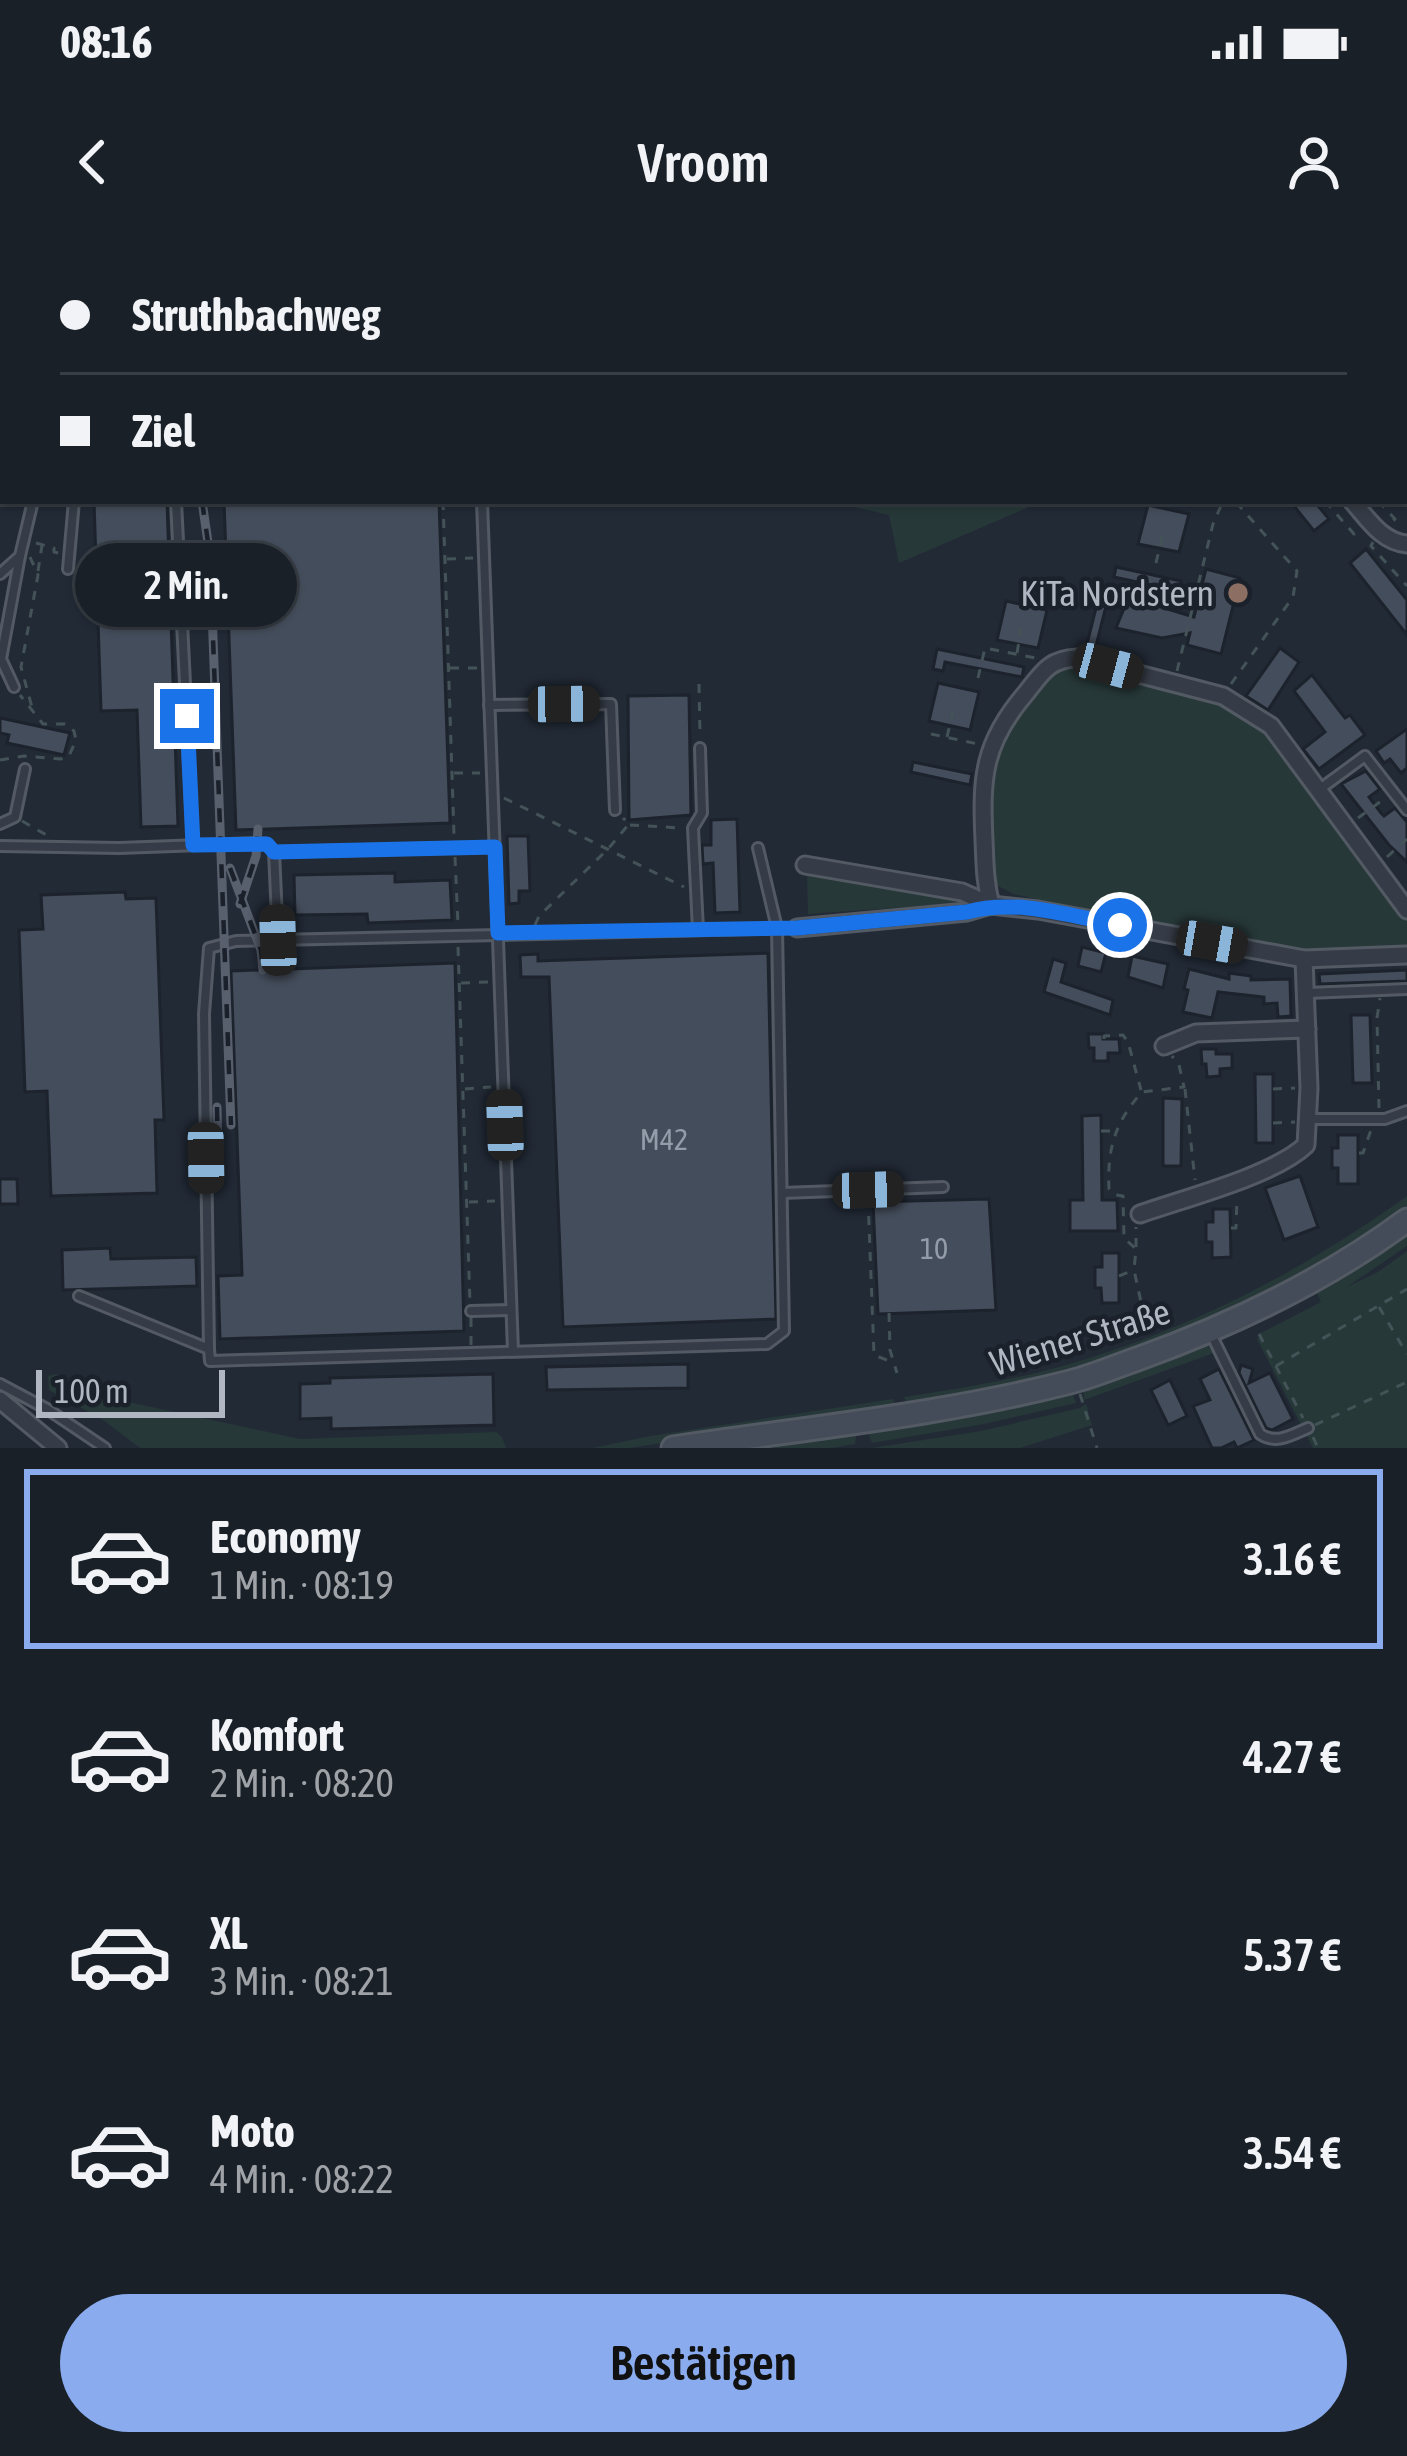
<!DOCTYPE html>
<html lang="de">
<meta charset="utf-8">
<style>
body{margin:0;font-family:"Asap Condensed",sans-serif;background:#232830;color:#f1f3f6;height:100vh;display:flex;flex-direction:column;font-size:45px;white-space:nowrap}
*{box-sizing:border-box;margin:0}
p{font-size:39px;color:#9fa3a8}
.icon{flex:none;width:66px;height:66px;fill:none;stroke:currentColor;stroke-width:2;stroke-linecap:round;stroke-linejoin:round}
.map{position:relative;height:1208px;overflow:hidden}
.sheet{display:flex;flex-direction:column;background:#1a2028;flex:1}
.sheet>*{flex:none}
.guide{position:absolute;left:0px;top:0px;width:1407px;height:264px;box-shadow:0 3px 9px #0004,0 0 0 3px #383e45;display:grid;align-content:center;height:264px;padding:0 60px;background:#1a2028}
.scale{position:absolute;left:36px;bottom:30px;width:189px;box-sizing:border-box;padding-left:12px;border:6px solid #b0b7c3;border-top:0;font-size:33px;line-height:42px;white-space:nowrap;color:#b0b7c3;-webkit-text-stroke:9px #1b212b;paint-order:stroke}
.end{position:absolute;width:54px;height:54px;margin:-27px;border:15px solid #1a73e8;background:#fff;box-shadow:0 0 0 6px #fff}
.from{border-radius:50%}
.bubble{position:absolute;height:84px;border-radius:42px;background:#1a2028;box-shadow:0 3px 9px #0004,0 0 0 3px #383e45;font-size:39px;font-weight:600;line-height:84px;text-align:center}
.car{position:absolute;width:36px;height:72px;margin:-36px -18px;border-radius:15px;box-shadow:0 0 9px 3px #0007;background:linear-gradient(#222 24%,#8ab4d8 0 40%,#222 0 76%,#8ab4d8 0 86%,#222 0)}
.guide b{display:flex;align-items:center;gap:42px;height:114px;font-size:45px}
.guide b+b{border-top:3px solid #383e45}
.guide i{width:30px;height:30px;background:#f1f3f6}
ul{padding:21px 0 0;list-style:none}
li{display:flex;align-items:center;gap:36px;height:180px;margin:0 24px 18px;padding:0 36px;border:6px solid transparent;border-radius:0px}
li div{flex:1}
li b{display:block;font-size:45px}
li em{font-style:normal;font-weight:600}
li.on{border-color:#8aacee}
li>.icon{width:108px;height:108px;stroke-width:1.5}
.cta{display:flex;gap:24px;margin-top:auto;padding:24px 60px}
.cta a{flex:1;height:138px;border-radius:72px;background:#8aacee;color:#111;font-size:48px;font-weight:600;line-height:138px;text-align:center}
.status{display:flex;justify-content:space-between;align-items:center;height:84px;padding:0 60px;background:#1a2028;direction:ltr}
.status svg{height:33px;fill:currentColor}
header{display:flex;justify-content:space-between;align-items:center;height:156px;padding:0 60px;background:#1a2028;font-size:54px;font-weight:600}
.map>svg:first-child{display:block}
</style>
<div class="status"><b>08:16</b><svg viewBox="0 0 49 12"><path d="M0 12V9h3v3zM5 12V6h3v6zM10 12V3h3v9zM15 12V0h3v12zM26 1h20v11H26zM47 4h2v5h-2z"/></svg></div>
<header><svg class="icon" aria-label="back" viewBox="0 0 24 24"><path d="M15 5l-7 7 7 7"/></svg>Vroom<svg class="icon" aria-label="person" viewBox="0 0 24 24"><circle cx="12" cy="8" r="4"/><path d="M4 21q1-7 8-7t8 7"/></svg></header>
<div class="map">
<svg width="1407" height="1208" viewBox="0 0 1407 1208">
<rect width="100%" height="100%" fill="#222a36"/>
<g fill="#273839">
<path d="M795,0h304l-4,3h-300z"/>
<path d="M828,261h215l-144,62 -10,-48z"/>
<path d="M1060,425l23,1 145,41 42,27 137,183v30l-105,5 -194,-36 -94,-22 -16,-8c-8,-21 -7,-42 -7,-65 -1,-79 15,-101 69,-156z"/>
<path d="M807,634l154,23 4,2v4l-157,11z"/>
<path d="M1407,956v10c-155,109 -314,168 -500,198l-3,-7c40,-6 79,-12 119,-21 138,-32 269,-97 384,-180z"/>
<path d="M1407,989v17l-60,41 31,-15 29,-21v197h-94l-56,-109 3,-2 -1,-3 62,-32 -7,-15z"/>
<path d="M1204,1102l10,11 -130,47 -1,-14z"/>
<path d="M56,1134l49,23 195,42 196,-7 6,5 4,11h-366l-37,-28 -54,-30 -1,-14z"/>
<path d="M1071,1150l5,13 -92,21 -112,19 -5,-13z"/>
<path d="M893,1159l2,7 -265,42h-37l57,-12z"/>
<path d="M1086,1164l6,21 -72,23h-148l109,-17 99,-23z"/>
<path d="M857,1191l-2,13 -23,4h-85z"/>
</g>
<g fill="#444d5b" stroke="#1d232d" stroke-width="3">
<path d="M94,261h73l11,325 -37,1 -4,-117 -36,1z"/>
<path d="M224,261h215l11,322 -214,7z"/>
<path d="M1290,261h24l15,18 -15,12z"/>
<path d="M1148,265l41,9 -10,38 -41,-8z"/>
<path d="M1366,309l41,51v35l-57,-72z"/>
<path d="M1116,327l65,14 -2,10 -65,-14z"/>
<path d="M1206,329l34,9 -19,76 -34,-9 3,-12 -28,5 -46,-10 11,-27 16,8 5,-6 46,14z"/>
<path d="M1100,352l9,2 -13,52 -9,-2z"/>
<path d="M1006,361l41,9 -9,38 -41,-8z"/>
<path d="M1280,408l19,14 -31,48 -22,-14z"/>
<path d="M937,409l87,18 -2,10 -77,-15 -2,9 -10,-2z"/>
<path d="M1312,435l33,43 5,-3 15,20 -46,34 -16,-20 22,-17 -31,-41z"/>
<path d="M938,443l41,9 -9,38 -41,-9z"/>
<path d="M689,455l2,120 -62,5 -1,-124z"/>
<path d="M0,478l70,15 -6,22 -57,-12 2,-8 -9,-2z"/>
<path d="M1407,489v39l-6,5 -11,-14 -6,4 -8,-12z"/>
<path d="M913,522l59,12 -2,11 -59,-13z"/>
<path d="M1366,531l14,18 -11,8 12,16 3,3 11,-8 12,14v40l-18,-17 -48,-61z"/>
<path d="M737,579l3,93 -25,1 -2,-50 -10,1 -1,-19h9v-25z"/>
<path d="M507,596h21l2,55h-11v12l-10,1z"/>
<path d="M395,633v9l55,-2 2,40 -84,3 -1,-9 -72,1 -1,-40z"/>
<path d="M125,652l1,7 30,-1 8,222h-9l2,73 -106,3 -4,-105 -22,1 -6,-162 24,-1 -2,-34z"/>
<path d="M1082,707l24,6 -5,19 -23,-6z"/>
<path d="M768,713l8,366 -213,8 -14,-350h-28l-1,-22 18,-1v7z"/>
<path d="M1132,716l36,8 -5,24 -35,-11z"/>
<path d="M1053,719l13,4 -5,19 52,18 -3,15 -66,-23z"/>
<path d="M455,723l9,368 -244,8 -2,-63 24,-1 -11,-304z"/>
<path d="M1189,729l40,10v-6l22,3v4l39,-1 1,37 -13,1 -1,-14 -13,1v-7l-46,-5 -6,26 -29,-6 5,-22 -4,-1z"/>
<path d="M1407,730v11l-87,3 -1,-10z"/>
<path d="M1351,775h19l2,68h-19z"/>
<path d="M1088,794h15v5h16l1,14h-12v8h-14v-13h-5z"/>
<path d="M1201,809h15v5h16v14l-12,1v7l-13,1 -1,-13h-4z"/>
<path d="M1255,834h18v69h-17z"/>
<path d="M1163,858l19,1 -1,67h-18z"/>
<path d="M1101,875l1,85h15l1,31h-48v-31h13l-1,-84z"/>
<path d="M1338,895h20v49h-20v-16h-6v-20h6z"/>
<path d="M1300,936l18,51 -34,13 -19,-52z"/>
<path d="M0,939h17l1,25h-18z"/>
<path d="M989,959l7,111 -118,4 -5,-112z"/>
<path d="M1213,969h17l1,48 -19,1v-16h-6v-20h7z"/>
<path d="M110,1008l1,11 85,-2 1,29 -134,4 -1,-40z"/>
<path d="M1102,1013h17v50h-17l-1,-15h-6v-21h7z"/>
<path d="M688,1124v24l-141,2 -1,-23z"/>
<path d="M1241,1125l12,4 -4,14 21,-10 23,46 -21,11 -6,-2 -27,-55z"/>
<path d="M1219,1129l35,71 -17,8 -3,-6 -13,6h-9l-19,-42 17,-6 -10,-21z"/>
<path d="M493,1134l1,51 -163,4v-11l-31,1v-35l30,-1v-5z"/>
<path d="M1170,1140l17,36 -19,9 -17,-35z"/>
</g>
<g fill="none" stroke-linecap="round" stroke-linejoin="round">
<g stroke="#535a64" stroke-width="14">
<g id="lane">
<path d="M22,0v3"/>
<path d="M80,0v3"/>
<path d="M475,0v3"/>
<path d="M643,0l1,3"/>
<path d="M839,0v3"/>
<path d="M873,0l1,3"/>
<path d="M0,2v-2"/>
<path d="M574,3v-3"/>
<path d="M599,3v-3"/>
<path d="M766,3l2,-3"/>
<path d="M0,13l2,75h-2"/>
<path d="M176,261l17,344"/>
<path d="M482,261l31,850"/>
<path d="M68,329l6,-68"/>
<path d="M0,334l20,-18 13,-55"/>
<path d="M14,447l-13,-28 19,-103"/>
<path d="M489,465l122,-1 4,106"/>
<path d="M1320,549l45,-33 42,54"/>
<path d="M0,584l15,-7 10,-48"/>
<path d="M0,606l119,2 139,-5 9,1 7,8 221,-5"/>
<path d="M274,612l4,88"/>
<path d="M698,690l-5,-102 9,-15 -2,-65"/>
<path d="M1307,753l100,-4"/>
<path d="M1309,879h76l22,-8"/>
<path d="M782,953l161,-6"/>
<path d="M79,1056l130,53 1,12 557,-17 17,-13 -7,-403 -19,-80"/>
<path d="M471,1071l40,-1"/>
<path d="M1210,1092l50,102c16,11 32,1 48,-6"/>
<path d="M209,1109l-5,-335 5,-66 27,-7 560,-13"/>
<path d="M0,1144l47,25 58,39"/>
</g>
</g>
<g stroke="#535a64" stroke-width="21">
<g id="street">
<path d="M1242,3l2,-3"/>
<path d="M1404,102l3,-2"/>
<path d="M1352,261c16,18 30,41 55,43"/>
<path d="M805,625l157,27 29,13 47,5 266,49 103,-4"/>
<path d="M991,665c-6,-22 -6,-42 -7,-65 -3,-63 -1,-97 42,-147 16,-20 23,-34 51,-35l146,38 48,30 136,184"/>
<path d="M797,688l170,-16 24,-7"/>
<path d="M1164,806l32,-13 111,-4"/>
<path d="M1140,974c45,-16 133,-38 166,-69l3,-57 -5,-129"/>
<path d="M0,1160l58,48"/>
</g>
</g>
<g stroke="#535a64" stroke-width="27">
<path id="secondary" d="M673,1208c133,-20 268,-33 397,-66 24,-6 47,-16 70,-24 94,-34 186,-78 267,-138"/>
</g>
<g stroke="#3f4550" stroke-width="30">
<path id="primary" d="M1395,0l3,3"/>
</g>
<g stroke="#445357" stroke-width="3" stroke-dasharray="9 9" stroke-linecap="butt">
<path d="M53,0l1,3"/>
<path d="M434,2l28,-1"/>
<path d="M1404,144l3,-2"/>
<path d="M1404,172l3,5"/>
<path d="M0,218l3,-2"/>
<path d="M1404,236l3,-2"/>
<path d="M443,261l11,334"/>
<path d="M1325,261l29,33 8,-3"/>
<path d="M1378,261l17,18 -3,3"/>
<path d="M1316,264l4,-3"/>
<path d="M1373,302l-2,4 36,40"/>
<path d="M36,303l18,5v4l8,2"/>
<path d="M30,317l8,18 -17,92 12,44"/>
<path d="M447,319l26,-1"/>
<path d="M1156,323l7,-30"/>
<path d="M38,331l4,-26"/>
<path d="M1017,413l4,-24"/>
<path d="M450,428h27"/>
<path d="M1177,431l36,-147 10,-23"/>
<path d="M978,438l7,-30 51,10"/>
<path d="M699,444l1,52"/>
<path d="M1231,444l62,-87 4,-26 -62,-70"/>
<path d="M931,494l47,10"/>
<path d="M947,497l6,-26"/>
<path d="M0,520l24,-4 37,3 8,-3 7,-16 -2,-9 -9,-7h-22l-23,-29"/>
<path d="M454,533h26"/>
<path d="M504,558l180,89"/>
<path d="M1358,578l26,-19"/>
<path d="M22,581l28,16"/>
<path d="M630,585l51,3"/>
<path d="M455,617l3,68"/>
<path d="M1387,617l20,-18"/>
<path d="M535,685l4,-9 69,-67 21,-25 -6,-6"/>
<path d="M458,707l12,356"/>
<path d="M461,743l27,-1"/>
<path d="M1104,799v-3l19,-1 5,7 13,48"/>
<path d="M465,849l26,-2"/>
<path d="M1185,849l10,91"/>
<path d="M1273,849l22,-1"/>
<path d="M1379,868l-2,-90 3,-20"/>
<path d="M1273,883l22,-1"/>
<path d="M1101,891h11"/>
<path d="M1359,913h4l9,-26"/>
<path d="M868,958l6,157 18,7"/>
<path d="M469,962l26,-1"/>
<path d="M1231,988h5l1,-30"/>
<path d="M1136,1007v-20"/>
<path d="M1119,1036l15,-6"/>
<path d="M1379,1067l28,47"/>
<path d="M889,1073l1,37 7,23"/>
<path d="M471,1078v27"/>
<path d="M1259,1094l44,84"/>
<path d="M1138,1096l3,-34 -7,-32 2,-21 -12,-11 -1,-42 -7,-1 -7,-6c-2,-40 6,-67 33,-97l42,-5 -5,-22 -7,-9"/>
<path d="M1276,1126l131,-77"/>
<path d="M1080,1154l17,54"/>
<path d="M1315,1185l92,-43"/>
<path d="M1313,1197l5,11"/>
</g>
<use href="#lane" stroke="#363c47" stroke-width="8"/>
<use href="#street" stroke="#363c47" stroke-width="15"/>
<use href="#secondary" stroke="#444b59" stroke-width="21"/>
<use href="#primary" stroke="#535b67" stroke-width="24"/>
<g stroke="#58606e" stroke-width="9">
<g id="rail">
<path d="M183,0v3"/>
<path d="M503,0v3"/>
<path d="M202,261l8,55 21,569"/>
<path d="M230,628l31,82 2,20"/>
<path d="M240,664l16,-48 2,-27"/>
<path d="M217,867l1,48"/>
</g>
</g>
<use href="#rail" stroke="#1b212b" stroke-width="4.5" stroke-dasharray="14" stroke-linecap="butt"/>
</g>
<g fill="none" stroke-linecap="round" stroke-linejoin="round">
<path stroke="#1a73e8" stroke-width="15" d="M187,476l6,129 74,-1 7,8 221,-5 3,86 299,-5 170,-16c49,-14 104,4 153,13"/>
</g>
<circle fill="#8d6e63" stroke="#1b212b" stroke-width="4.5" cx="1238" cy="353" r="12"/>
<g text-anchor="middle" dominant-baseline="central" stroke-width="9" stroke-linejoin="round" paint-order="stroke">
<g font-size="30" fill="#959ca9">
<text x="664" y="899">M42</text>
<text x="934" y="1008">10</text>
</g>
<g font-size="36" fill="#b0b7c3" stroke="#1b212b" text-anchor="end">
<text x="1214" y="353">KiTa Nordstern</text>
</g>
<g font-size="36" fill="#b0b7c3" stroke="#1b212b">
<text transform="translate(1080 1097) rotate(-17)">Wiener Straße</text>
</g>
</g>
</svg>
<div class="scale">100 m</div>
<i class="end from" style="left:1120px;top:685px"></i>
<i class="end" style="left:187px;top:476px"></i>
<div class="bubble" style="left:75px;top:303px;width:222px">2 Min.</div>
<i class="car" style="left:1108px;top:426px;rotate:105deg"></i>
<i class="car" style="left:564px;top:464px;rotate:89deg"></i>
<i class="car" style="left:278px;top:700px;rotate:358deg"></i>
<i class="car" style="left:1212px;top:702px;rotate:100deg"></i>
<i class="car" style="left:505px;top:885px;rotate:358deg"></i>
<i class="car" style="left:206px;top:918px;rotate:179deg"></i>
<i class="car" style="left:868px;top:950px;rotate:88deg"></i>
<div class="guide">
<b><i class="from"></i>Struthbachweg</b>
<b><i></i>Ziel</b>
</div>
</div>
<section class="sheet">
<ul>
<li class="on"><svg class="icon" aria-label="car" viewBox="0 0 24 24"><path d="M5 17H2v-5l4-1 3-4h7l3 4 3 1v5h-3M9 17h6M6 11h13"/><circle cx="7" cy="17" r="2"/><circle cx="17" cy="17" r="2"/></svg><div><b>Economy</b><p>1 Min. · 08:19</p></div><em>3.16 €</em></li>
<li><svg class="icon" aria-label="car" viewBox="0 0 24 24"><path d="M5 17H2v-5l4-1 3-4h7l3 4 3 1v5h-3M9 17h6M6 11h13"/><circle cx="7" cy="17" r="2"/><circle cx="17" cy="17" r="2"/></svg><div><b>Komfort</b><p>2 Min. · 08:20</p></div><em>4.27 €</em></li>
<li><svg class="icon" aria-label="car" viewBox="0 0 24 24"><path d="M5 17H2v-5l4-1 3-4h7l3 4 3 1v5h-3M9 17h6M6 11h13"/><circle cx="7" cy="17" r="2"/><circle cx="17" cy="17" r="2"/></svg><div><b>XL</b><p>3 Min. · 08:21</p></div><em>5.37 €</em></li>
<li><svg class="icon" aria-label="car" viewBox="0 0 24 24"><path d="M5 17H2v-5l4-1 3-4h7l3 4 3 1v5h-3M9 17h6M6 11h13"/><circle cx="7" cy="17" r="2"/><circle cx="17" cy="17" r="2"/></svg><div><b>Moto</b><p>4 Min. · 08:22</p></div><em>3.54 €</em></li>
</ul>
<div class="cta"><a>Bestätigen</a></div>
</section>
